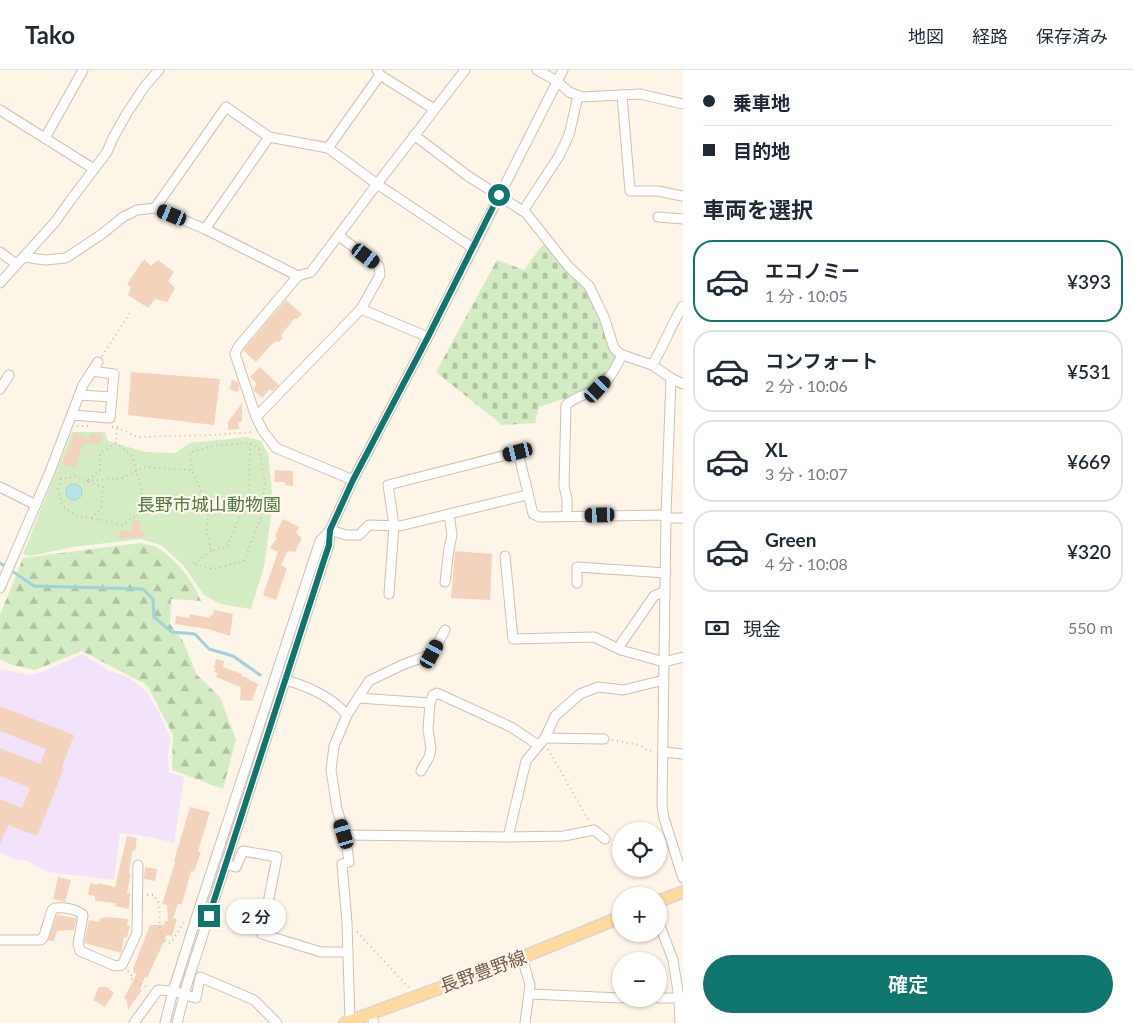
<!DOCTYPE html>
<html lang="ja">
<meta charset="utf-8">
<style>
body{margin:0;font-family:Lato,"Noto Sans JP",sans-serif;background:#f6f6f7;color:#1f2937;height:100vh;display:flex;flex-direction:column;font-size:19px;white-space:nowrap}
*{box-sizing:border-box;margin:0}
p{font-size:16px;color:#747a83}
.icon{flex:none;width:28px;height:28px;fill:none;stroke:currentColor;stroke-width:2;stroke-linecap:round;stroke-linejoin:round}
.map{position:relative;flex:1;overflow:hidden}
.side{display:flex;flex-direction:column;background:#fff;width:450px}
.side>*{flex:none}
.hud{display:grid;align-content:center;height:110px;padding:0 20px;background:#fff}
.buttons{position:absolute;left:612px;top:752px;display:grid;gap:10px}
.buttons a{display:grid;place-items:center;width:55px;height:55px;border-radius:50%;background:#fff;box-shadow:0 1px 4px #0004;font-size:25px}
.end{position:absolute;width:22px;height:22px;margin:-11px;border:6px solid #0f766e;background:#fff;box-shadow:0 0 0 2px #fff}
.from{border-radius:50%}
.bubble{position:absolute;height:35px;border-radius:18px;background:#fff;box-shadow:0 1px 4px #0004;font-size:16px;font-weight:600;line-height:35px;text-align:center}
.car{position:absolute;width:15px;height:30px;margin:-15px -8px;border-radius:6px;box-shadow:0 0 4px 1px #0007;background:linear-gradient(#222 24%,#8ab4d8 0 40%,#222 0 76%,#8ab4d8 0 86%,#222 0)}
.hud b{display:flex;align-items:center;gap:18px;height:48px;font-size:19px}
.hud b+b{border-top:1px solid #e0e1e3}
.hud i{width:12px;height:12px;background:#1f2937}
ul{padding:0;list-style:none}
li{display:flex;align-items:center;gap:15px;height:82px;margin:0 10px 8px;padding:0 10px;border:2px solid #e0e1e3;border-radius:20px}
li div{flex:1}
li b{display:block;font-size:19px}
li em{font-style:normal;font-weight:600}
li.selected{border-color:#0f766e}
li>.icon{width:45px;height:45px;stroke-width:1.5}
h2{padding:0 20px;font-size:22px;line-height:60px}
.pay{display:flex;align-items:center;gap:12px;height:55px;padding:0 20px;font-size:19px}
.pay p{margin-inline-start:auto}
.action{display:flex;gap:10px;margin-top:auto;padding:10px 20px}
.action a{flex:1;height:58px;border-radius:30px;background:#0f766e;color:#fff;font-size:20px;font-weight:600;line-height:58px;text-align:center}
header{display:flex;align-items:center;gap:30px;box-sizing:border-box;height:70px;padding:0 25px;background:#fff;border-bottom:1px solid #e0e1e3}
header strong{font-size:24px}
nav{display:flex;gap:28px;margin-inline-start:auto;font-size:18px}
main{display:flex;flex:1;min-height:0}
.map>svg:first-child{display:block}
</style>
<header>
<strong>Tako</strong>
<nav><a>地図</a><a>経路</a><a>保存済み</a></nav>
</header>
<main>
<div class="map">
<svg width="683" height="953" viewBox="0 0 683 953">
<defs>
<pattern id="forest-firs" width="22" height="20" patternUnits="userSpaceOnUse" patternTransform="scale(1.25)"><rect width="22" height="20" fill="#d4ecc4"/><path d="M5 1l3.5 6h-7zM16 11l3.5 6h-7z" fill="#b1c2a1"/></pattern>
<pattern id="cemetery-stones" width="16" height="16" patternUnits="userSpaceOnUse" patternTransform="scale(1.25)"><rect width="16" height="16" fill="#d4ecc4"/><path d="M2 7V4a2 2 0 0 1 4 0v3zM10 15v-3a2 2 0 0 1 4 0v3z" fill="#b1c2a1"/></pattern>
</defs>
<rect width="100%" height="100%" fill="#fdf5e7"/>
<path fill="#f2e3fa" d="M82,584l26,16 20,7 19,15 12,21 11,24 -2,20 1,15 15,5 -10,66 -23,-6 -31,-4 -6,47 -66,-8 -22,-12 -6,1 -20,-8v-184l31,6 16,-5z"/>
<path fill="url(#forest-firs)" d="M140,473c5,1 11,2 16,4 18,10 38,34 45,54l-30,-2 -1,25 12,15 15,36 23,22 16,42 -13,50 -51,-19 1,-35 -26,-50 -65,-34 -47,19 -23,-5 -12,-6v-44l23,-57z"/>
<path fill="url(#cemetery-stones)" d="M544,173l20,25 18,17 14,22 14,42 7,9 -17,24 -30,15 -31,10 -4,16 -33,2 -66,-53 61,-112 27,10z"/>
<path fill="#d4ecc4" d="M72,362h33l3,9 37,11 30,1 15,-10 57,-6 14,4 7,13 5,48 -9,65 -13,42 -31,-5 -16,-9 -21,-30 -22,-20 -20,-6 -68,8 -43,9 -7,-2z"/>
<circle fill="#bae2e9" stroke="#9fd2db" cx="74" cy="422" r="8"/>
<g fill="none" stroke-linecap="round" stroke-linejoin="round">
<path stroke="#9fd2db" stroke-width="3" d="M0,493l34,23 109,3 10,10 1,18 18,15 23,2 14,15 24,7 27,19"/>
</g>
<g fill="#f4d3bd">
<path d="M144,189l7,7 7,-6 16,12 -6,9 7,7 -8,14 -12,-3 -7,9 -20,-13 3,-8 -4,-3z"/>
<path d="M286,230l16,14 -5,5 -2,-1 -14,17 2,3 -4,4 -3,-1 -5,4 -15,17 -13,-12z"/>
<path d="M260,297l19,18 -7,6 -2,-2 -8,9 -8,-7 -1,-2 4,-5 -7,-7z"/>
<path d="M131,302l89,7 -6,46 -86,-10z"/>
<path d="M232,310l6,2 1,5 -1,5 -9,-3z"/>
<path d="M242,333v19h-4l1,7 -11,1v-8z"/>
<path d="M75,363l15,7v-6h11l1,9 -19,1 -8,24 -13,-4z"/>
<path d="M275,400l18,1v15l-8,-1v-3h-11z"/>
<path d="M283,449l16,8 -3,6 6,5 -7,14 -7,-1 -7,14 6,3 -11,32 -13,-5 15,-43 -8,-4 7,-10 -2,-2z"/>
<path d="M132,451h8v10h5v6l-26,1v-7h13z"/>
<path d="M455,481l37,3 -2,46 -39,-2z"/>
<path d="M214,540l19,4 -3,22 -22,-7 -33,-5 1,-8 13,2 1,-4 20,4v-3h3z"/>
<path d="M216,589l8,2 -1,6 19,7 -1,2 8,2v2l9,4 -6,17 -12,-1 1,-13 -25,-10 2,-4 -4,-1 2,-4h-2z"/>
<path d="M0,636l74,29 -12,32 2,1 -27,68 -29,-11 -8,19v-45l22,9 8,-20 -30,-12v-28l40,16 6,-15 -46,-18z"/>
<path d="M190,737l20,5 -12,39 3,1 -7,20 -3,-1 -9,33h-4l-5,14 4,1 -5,17 -5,-1 -20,43 -2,-1 -5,12 2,1 -14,20 -1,-10 -3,-2 13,-24 -3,-1 -1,-4 17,-44h14l1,-4h3l-1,-16 -5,-1 13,-41 -1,-2z"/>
<path d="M127,766l10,2 -2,13 -2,-1 -1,4 -3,19 2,1 -4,19h3l-1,16 -14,-3 1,-3 -21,-2v-5l-7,-1 2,-12 8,2v-2l17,4z"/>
<path d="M145,797l12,2 -2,12 -11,-2z"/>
<path d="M58,807l13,3 -6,22 -12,-3z"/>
<path d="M57,845l19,3 -2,12 -17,1 -3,10h-6z"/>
<path d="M108,847l20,2 -1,6 3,1 -3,11h-3l-3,16 -37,-10 5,-23 10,2 1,-4z"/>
<path d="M99,917h8l7,6 -9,14 -12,-7z"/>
</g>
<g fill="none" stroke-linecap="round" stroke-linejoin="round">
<g stroke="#d3beae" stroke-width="11">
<g id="minor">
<path d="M377,0l3,5 54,34"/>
<path d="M537,0l20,11 12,11 13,5 58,-3 43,10"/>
<path d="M622,25l8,96h28l24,5"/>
<path d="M0,40l94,59"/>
<path d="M414,65l54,41 58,37 42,53 21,20 15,31 10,31 6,6 32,11 19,13"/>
<path d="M269,67l59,11 49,36 96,64"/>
<path d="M45,68l38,-68"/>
<path d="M328,78l52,-73"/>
<path d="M155,138l71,-101 43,30 -64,92"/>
<path d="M523,141l36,-55 10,-21 9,-39"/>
<path d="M658,147l25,2"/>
<path d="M339,166l40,30 1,9 -19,34 67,28"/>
<path d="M0,182l16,12"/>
<path d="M24,187l21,3 21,-2 36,-24 21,-17 14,-7 18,-2 50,21 93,47 13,-4 66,-88 88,-114"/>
<path d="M298,206l-60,71 -3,7 21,63 7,14 13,17 77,32"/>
<path d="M0,213l55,-61 15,-21 37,-49 6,-14 14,-25 18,-27 14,-16"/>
<path d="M652,295c12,-19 19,-40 31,-59"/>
<path d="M0,319l9,-14"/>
<path d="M79,325l33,2"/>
<path d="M72,345l38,3 4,-44 -22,-3"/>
<path d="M256,347l105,-108"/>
<path d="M0,417l36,18"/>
<path d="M666,445l5,-137 12,6"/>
<path d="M567,446v-17l-3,-13 2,-81c9,-8 19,-10 29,-15 13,-6 21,-23 27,-35"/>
<path d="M666,448h17"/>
<path d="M330,460l16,5h13l10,-10 31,1 127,-31"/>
<path d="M505,486l8,83 81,-2 27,13 43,12 19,-5"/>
<path d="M445,512l4,-33 3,-14 -3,-21"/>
<path d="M577,513v-16l89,6"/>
<path d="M0,518l49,-114 34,-89 15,-23"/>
<path d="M389,524l5,-69 -6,-40 130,-33 15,62 7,3 126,-2 -4,290 2,13 19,60"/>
<path d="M618,578l36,-52 11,-5"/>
<path d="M285,610c22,6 47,17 62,35"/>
<path d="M358,628l72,5"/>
<path d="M545,668l59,1"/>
<path d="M663,682l20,2"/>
<path d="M421,701l8,-14 2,-8 -3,-20 2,-26 3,-8 4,-2 74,34 27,18"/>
<path d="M345,765l163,2 56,-1 30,-6 11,9"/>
<path d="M508,767l18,-76 19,-23 10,-22 25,-22 18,-7 25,3 41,-10"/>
<path d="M225,794l11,3 7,-16 34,6 -15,77 59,18h27"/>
<path d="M659,853l14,37 6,38 1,25"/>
<path d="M0,870h41l3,-4 8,-26 3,-2c9,-1 22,1 28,7l-5,29 2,7 35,15 7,-1 15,-32 1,-68"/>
<path d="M522,887l8,28 -5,38"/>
<path d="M530,924l91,4"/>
<path d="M659,928h24"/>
<path d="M630,929h8"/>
<path d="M370,943l4,10"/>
<path d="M350,950l-3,-97 -5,-59 7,-2 -4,-27 -8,-26 -6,-39 3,-24 13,-31 22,-34 33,-16 30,-11 13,-24"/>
<path d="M134,953l24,-33 15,1 23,7 4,-21 54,23 23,23"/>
<path d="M165,953l8,-32 25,-79 122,-371 10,-11 23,-50 75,-143 135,-267"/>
<path d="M177,953l10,-39 137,-424 5,-15 1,-15"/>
</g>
</g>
<g stroke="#dcd4d0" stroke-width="14">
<g id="major">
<path d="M659,831l24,-9"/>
<path d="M345,953l173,-64 103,-42"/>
</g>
</g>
<g stroke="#dab69f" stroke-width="2" stroke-dasharray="1 4" stroke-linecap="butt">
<path d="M102,286l29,-45"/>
<path d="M77,356h13"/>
<path d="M112,357h5l20,10 75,-2 41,-3"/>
<path d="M60,409l16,-3 11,5 13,-11v-17l16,-10 1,-16"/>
<path d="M61,409l-3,10 4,17 15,10 15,2 9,-11 2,-20 -15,-5"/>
<path d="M87,411l35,-3 22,-11 48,3 16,38 -1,23 4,20 16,-4 22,-53 1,-51 -39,3 -21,7 2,17"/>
<path d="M92,448l30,7 16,-11 4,-23 -10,-35 -16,-13"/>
<path d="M211,481l-18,13 20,5 31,-8 17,-43 4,-37 -6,-32 -9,-6"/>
<path d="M612,670l27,5 8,5 6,1"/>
<path d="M548,679l42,74"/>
<path d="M147,825h7c2,4 5,7 5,12 2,12 -4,34 12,36l13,-21"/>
<path d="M357,862l53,57"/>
<path d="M128,901l4,5 -1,3 18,9"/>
</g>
<use href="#minor" stroke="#fff" stroke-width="9"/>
<use href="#major" stroke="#ffda9d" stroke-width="11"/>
</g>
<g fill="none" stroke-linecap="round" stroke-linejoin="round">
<path stroke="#0f766e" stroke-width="6" d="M209,846l115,-356 5,-15 1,-15 23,-50 75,-143 71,-142"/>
</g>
<g text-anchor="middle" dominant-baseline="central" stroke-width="4.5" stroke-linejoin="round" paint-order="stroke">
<g font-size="18" fill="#4f7a3e" stroke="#fff8ee">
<text x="209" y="434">長野市城山動物園</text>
</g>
<g font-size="18" fill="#795a49" stroke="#fff8ee">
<text transform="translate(483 901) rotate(-20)">長野豊野線</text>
</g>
</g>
</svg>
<div class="buttons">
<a><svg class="icon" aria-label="locate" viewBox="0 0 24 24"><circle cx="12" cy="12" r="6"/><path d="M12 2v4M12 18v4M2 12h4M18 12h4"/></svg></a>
<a>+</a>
<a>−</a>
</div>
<i class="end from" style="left:499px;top:125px"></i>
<i class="end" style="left:209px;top:846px"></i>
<div class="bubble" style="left:226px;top:829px;width:60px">2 分</div>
<i class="car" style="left:172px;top:145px;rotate:292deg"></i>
<i class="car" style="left:366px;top:186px;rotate:127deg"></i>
<i class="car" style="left:598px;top:319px;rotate:43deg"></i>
<i class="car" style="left:518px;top:382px;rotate:256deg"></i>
<i class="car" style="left:600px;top:445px;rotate:268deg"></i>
<i class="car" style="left:432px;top:584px;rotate:29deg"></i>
<i class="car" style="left:344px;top:764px;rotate:343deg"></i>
</div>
<section class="side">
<div class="hud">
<b><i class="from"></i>乗車地</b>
<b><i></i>目的地</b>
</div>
<h2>車両を選択</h2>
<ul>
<li class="selected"><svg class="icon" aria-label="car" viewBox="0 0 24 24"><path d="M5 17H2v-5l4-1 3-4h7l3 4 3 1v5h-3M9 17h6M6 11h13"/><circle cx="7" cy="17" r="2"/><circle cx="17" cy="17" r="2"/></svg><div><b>エコノミー</b><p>1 分 · 10:05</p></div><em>¥393</em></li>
<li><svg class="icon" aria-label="car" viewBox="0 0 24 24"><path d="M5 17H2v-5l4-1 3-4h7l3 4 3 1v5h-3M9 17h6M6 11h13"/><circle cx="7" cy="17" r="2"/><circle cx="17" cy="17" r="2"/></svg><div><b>コンフォート</b><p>2 分 · 10:06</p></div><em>¥531</em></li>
<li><svg class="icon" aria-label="car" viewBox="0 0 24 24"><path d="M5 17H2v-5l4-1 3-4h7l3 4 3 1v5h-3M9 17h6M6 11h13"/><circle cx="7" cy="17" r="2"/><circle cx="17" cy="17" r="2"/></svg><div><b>XL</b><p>3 分 · 10:07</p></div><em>¥669</em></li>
<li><svg class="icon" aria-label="car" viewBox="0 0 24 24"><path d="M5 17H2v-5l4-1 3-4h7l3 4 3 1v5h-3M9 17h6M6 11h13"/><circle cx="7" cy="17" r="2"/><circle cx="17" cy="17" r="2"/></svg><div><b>Green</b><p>4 分 · 10:08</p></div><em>¥320</em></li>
</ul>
<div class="pay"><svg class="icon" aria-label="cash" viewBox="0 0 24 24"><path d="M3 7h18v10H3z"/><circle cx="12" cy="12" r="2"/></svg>現金<p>550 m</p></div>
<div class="action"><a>確定</a></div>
</section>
</main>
